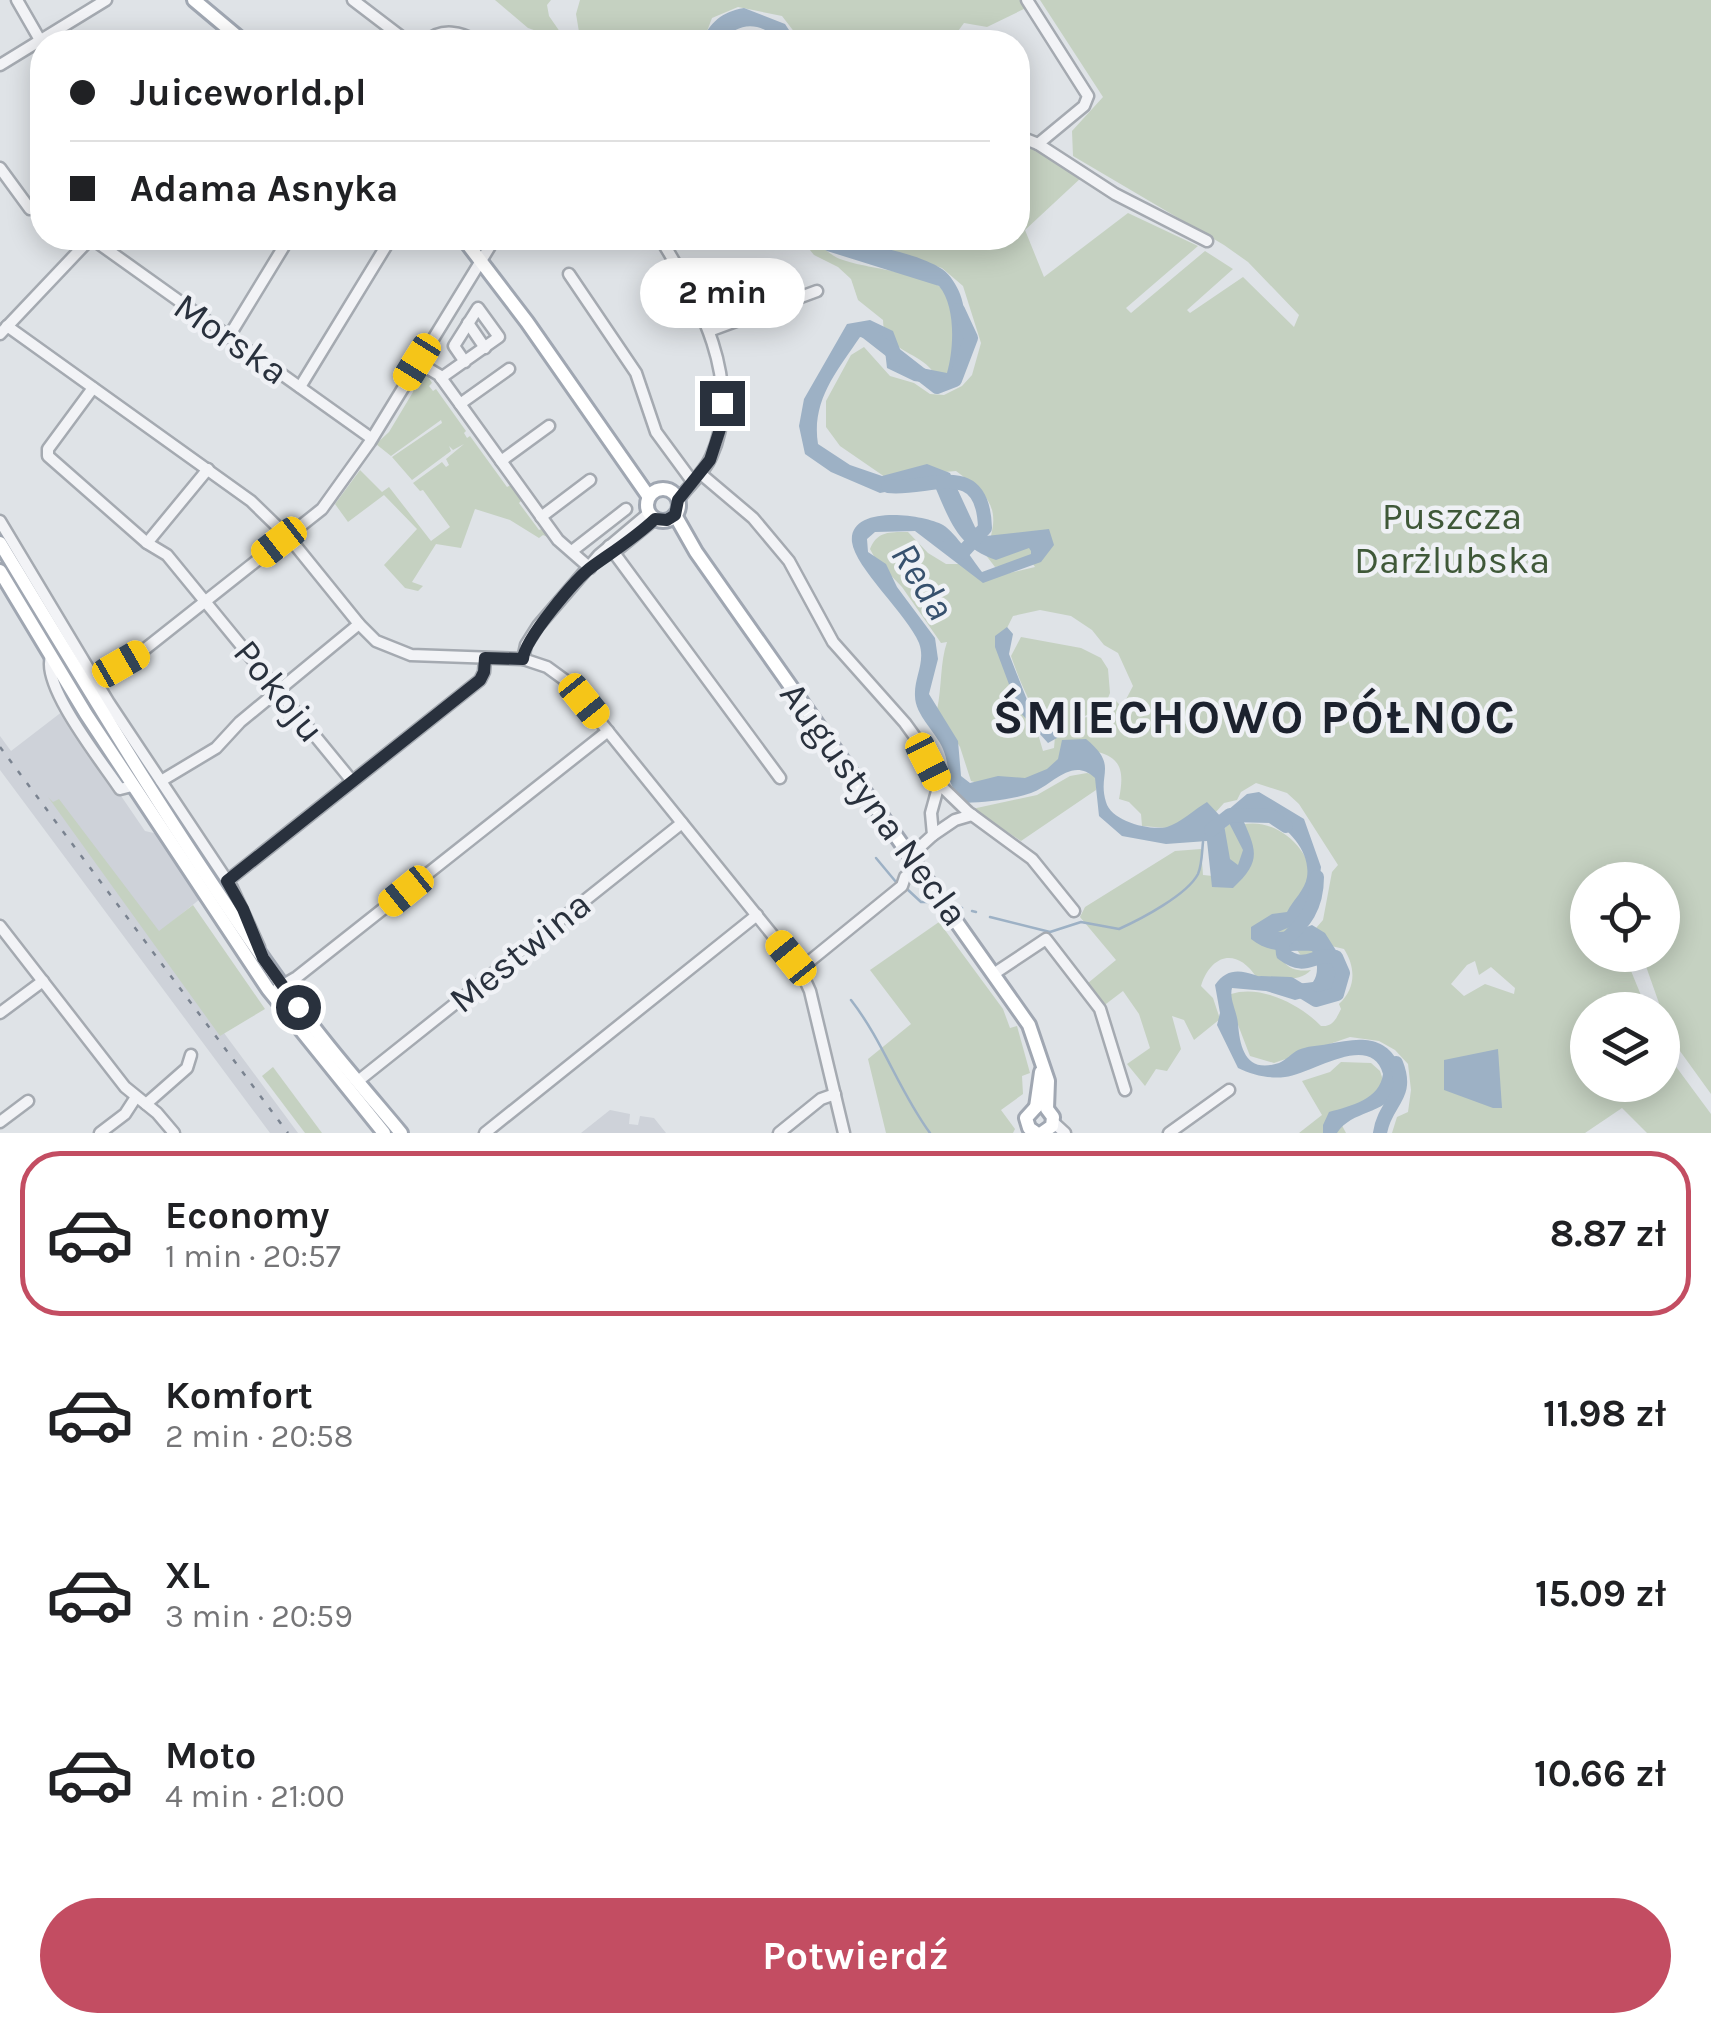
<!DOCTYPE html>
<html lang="pl">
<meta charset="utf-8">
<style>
body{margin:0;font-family:Karla,sans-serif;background:#f6f6f6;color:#202124;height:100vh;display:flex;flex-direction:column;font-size:38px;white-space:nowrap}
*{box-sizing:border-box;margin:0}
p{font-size:32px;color:#757577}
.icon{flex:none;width:55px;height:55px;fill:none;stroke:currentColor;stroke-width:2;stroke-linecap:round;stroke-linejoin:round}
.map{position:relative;height:1133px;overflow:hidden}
.details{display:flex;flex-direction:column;background:#fff;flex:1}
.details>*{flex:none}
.banner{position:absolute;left:30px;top:30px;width:1000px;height:220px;border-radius:40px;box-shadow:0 5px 25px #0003;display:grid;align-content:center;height:220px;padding:0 40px;background:#fff}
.buttons{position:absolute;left:1570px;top:862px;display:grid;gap:20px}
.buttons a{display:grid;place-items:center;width:110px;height:110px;border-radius:50%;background:#fff;box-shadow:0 5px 25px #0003;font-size:50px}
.end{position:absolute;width:45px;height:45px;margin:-22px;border:12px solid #29313d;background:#fff;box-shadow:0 0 0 5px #fff}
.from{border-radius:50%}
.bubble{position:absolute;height:70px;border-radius:35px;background:#fff;box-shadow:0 5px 25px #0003;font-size:32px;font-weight:700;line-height:70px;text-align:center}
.car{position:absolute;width:30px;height:60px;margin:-30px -15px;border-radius:12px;box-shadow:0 0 8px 2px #0007;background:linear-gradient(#f5c518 24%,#345 0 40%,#f5c518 0 76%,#345 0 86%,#f5c518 0)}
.banner b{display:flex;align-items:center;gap:35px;height:95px;font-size:38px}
.banner b+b{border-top:2px solid #e0e0e0}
.banner i{width:25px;height:25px;background:#202124}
ul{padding:18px 0 0;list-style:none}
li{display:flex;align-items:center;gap:30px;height:165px;margin:0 20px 15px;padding:0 20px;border:5px solid transparent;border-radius:40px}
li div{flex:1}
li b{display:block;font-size:38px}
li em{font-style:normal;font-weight:700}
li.on{border-color:#c34d62}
li>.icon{width:90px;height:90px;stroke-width:1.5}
.primary-button{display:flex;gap:20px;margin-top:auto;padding:20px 40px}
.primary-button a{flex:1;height:115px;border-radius:60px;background:#c34d62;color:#fff;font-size:40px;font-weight:700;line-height:115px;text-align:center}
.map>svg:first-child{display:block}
</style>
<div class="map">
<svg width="1711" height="1133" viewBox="0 0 1711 1133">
<rect width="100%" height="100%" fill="#dfe3e7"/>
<g fill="#ced2d9">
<path d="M63,711l82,120 13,3 42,65 -47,38 145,196h-28l-270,-363v-34l11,15z"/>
<path d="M610,1110l20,4 -1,10 9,1 2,-9 14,2 12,15h-85z"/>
</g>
<g fill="#c5d1c1" fill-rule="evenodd">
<path d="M495,0h56l-4,5 2,11 18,26h-13l-9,-8 -17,-6z"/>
<path d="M580,0h444l4,7 -41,20 -23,-4 -14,19h-148l-20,-26 -44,-9 -26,11 -9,24h-108l-16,-10 -3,-18z"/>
<path d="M1040,0h671v1094l-39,-54 -30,-85h20v-75h-74v75h28l13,11 18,44h-59v75h74l1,-36 48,65v19h-64l-25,-25 -37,25h-193l5,-16 11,-5 3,-22 -3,-26 -13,-14 -16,-9 -29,-4 -76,26 -24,-7 -20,-52 1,-10c30,-10 70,11 90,32 12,1 15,-7 20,-17l-2,-5c17,-16 17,-36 5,-55l-21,-5 -14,13h-7l-5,-7 26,-30 9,-48 6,-7 -39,-61 -12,-11 -31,-10 -15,9 -4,8 -13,3 -17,19 -15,8 -50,-4 -1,-12 -12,-12 -10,-3c4,-22 6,-40 -21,-47 -35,14 -90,42 -127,29l-11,-34 -23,-37c5,-24 3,-48 10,-68l-6,1 -39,-56 -26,-27 -6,-11c7,-18 20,-17 38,-17l20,21 18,11h18l19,15 52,-12 -4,-6 -36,6 -10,-13c17,-44 8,-56 -29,-83l-71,6 -45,-31 -14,-19v-26l25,-46 13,-8 26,29 24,7 16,11 14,1 18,-9 10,-11 9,-32 -18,-57 -21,-18 -92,-30h168v-95l5,1 59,33 -57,53 19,47 84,-64 70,33 -72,62 5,5 74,-62 28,18 -46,41 3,3 53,-36 51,50 5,-12 -51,-53 -24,-17 -151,-89 -1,-25 31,-34zM1040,610l31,6 21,14 12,15 14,8 15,33 -11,21 -6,-6 -17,14 -17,3 24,-15 4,-10 -2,-24 -7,-11 -20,-10 -60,-11 -10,19c11,32 22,57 44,81l-1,11 -11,3 -5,-17 -18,-29 -18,-67 11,-22zM1475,961l4,14 12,-8 24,21 -1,6 -29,-10 -21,12 -13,-12 16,-19z"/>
<path d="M800,238c16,-1 25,15 40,21 31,12 98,12 115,42l-3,70 -9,6c-11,-3 -11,-9 -20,-15 -16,-12 -40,-17 -40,-42l-25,-20 -7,-21 -13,-12 -24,-12z"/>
<path d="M425,371l8,4 -4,3 3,5 -3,3 4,5 3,-2 30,42 -2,2 3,5 3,-2 37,51 6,-3 10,15 -4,4 20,27 5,-2 8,11 -9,-4 -4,3 -29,-18 -35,-11 -14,39 -25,-4 -24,38 11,4 -5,5 -13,-3 -21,-23 33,-36 -33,-34 -36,27 -13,-18 25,-34 22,22 7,-5 42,54 19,-14 -27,-37 -3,1 -7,-8 29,-21 4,5 3,-2 -3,-6 18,-15 -11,6 -4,-4 2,5 -39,29 -20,-23 50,-34 -1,-3 -50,36 -15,-12 13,-12 24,-40 -1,-9 6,-9z"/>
<path d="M1087,773l10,3 -1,14 -75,51 -49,-32 65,-14 33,-19z"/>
<path d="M48,797l5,5 6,-3 100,132 34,-26 72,104 -45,27z"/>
<path d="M1233,820l8,5c41,-10 82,35 70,77 -4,18 -23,28 -35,41 5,20 13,30 35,27 -13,14 -36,7 -54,8 -20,-31 -46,-24 -56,8l12,12 7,21 -26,21 -10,-20 -12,-4 9,33 -14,22 -11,-2 -11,17 -18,-22 23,-16 -11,-34 -16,-23 -21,16 -14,-24 28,-23 -36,-43 5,-10 90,-56 26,-2 2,26 10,1 -4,-32z"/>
<path d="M939,922l64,87 7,19 7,-2 13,47 -8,3 1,18 -22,16 14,19 -2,4h-127l-18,-74 43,-35 -41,-54z"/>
<path d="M1341,1062l30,1 9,8 4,12 -4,10 -42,25 8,15h-47l23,-18 -20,-34 28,-9z"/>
<path d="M273,1067l49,66h-17l-43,-57z"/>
</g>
<g fill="#9db1c5">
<path d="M744,8l41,16 12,18h-17c-17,-20 -42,-22 -57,0h-22c10,-20 20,-30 43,-34z"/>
<path d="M806,238c35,0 107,12 136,31 8,5 15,17 18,25 9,24 5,54 4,78l-15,14 -35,-5 -27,-13 -3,-26 -24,-5c-23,34 -49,64 -42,107l32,21 32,11 45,-12 23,9 25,54 11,9 63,-7 5,16 -13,17 -58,21 -68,-52 -40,1 -8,7 1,13 18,12 11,23 38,51 3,21 -9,35 29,47 3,35 9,7 28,-7 27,2 22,-9 11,-10 4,-19 24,-1c33,27 11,34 20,63 5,19 43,29 61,25 13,-4 28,-18 40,-25l16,17 7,40 8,6 5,-15 -16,-31 1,-9 19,-16 12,-2 45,27 17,48 -3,24 -21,33 -19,8 18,-1 16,-6 13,8 12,19v30l-4,8 -38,10 -29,-9 -34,-3c-3,11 5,23 6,36 2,24 8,50 41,39 7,-3 12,-9 19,-13 9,-4 20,-4 30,-6 26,-5 53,-11 69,16 5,8 5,21 1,30 -14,25 -46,20 -61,43h-14v-8l6,-13c22,-6 51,-13 54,-38 -12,-43 -71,0 -98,3 -16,2 -33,-2 -47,-9l-21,-43 3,-12 -5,-28c16,-23 35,-11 57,-4 15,4 26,3 41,1 6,-8 5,-23 -1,-31 -23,-1 -41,4 -61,-12v-12l21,-13 15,-2c6,-12 18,-22 20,-35 5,-32 -33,-63 -60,-67l-6,5c15,35 22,45 -8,73l-21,-1 -5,-46 -41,3 -44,-8 -23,-20 -4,-38c-23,-22 -42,7 -64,15 -19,7 -45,9 -65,10 -24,-22 -13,-29 -23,-54 -7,-17 -28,-34 -28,-53 -1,-19 11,-34 4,-53 -12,-29 -64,-75 -67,-101 -4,-38 71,-28 91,-17 14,9 28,33 39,47l49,-18v-3l-2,-3 -33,12c-37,-13 -45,-36 -60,-71l-21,-3 -35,7 -49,-21 -26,-18 -6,-28 5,-27 43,-75 23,-4 23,11 13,34 41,8c7,-24 9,-67 -8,-87l-112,-35z"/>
<path d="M1007,627l6,7 -4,20 22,56 10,12 19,10 -3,6 -9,5 -29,-32 -24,-64v-11z"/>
<path d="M1498,1049l4,59h-9l-49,-18v-30z"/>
</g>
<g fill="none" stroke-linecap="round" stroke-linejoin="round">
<g stroke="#9db1c5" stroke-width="2.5">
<path d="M876,858l20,24"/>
<path d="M907,889l14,13h6"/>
<path d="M959,907l3,1"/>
<path d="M972,911l4,1"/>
<path d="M990,917l60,15 31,-10 38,7c22,-10 68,-34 79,-55 4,-9 4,-23 5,-32"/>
<path d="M851,1000c32,41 48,91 79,133"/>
</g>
<g stroke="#9db1c5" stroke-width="14">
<path d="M864,330l73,57 18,-7 16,-42 -13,-28"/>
<path d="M888,486c41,5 95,-30 97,42l-22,24 -14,-7"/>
<path d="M1211,830l19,-15 41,1 15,10"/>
<path d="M1261,983l29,1 26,16 21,-6 6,-21 -7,-16c-23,-5 -29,15 -53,-3l-1,-11c23,-20 35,-36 35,-66"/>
<path d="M1380,1133c5,-32 30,-35 16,-70"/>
</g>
<g stroke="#a5aab1" stroke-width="15">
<g id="minor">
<path d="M17,0l23,40"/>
<path d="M353,0l55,42"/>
<path d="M1027,0l61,96 -4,10 -46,38"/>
<path d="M426,42c15,-15 36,-10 52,0"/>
<path d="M0,65l106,-65"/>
<path d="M1018,136l20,8 77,50 92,47"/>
<path d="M0,168l30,41"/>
<path d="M91,238l280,200"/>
<path d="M660,238c38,61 85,145 51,219 -7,16 -22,28 -33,43"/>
<path d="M569,274l67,99 20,59 36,49"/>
<path d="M468,323l17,25"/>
<path d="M7,326l244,175 40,39 68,84 17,17 35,14 112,4 24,8 22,16 231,286 10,22 34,142"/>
<path d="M709,331l108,-40"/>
<path d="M0,334l91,-96"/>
<path d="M228,338l61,-100"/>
<path d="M417,362l22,13 21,29"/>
<path d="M509,369l-49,35 98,136 32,28"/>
<path d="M441,378l58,-41 -21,-29 -24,38 11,16"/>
<path d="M300,387l91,-149"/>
<path d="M93,388l-45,61v7l99,87 20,12 185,226"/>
<path d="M501,461l48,-35"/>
<path d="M701,474l52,44 36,43 44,81 72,81 13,18 21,43 29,28 64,47 42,52"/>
<path d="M541,517l49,-37"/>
<path d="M0,521l109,182 123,185 27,59"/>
<path d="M147,543l61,-74"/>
<path d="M609,546l171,232"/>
<path d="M572,551l54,-42"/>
<path d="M612,554l43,-35"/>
<path d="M51,657c-10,29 52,106 69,132l12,-3"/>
<path d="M523,659l3,-14 12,-19 61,-71 50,-42"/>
<path d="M94,679l46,-26 182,-144 48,-67 125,-204"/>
<path d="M161,781l55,-33 24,-26 119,-98"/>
<path d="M933,835l22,-15 17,-5"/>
<path d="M910,856l23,-21 -2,-22 8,-29"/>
<path d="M227,881l253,-201 4,-8 1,-13"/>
<path d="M0,926l125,161 32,26 17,20"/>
<path d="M800,969l102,-83 3,-9 13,-10"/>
<path d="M995,973l51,-34 54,70 25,81"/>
<path d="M278,988l19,-11 311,-246"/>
<path d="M0,1013l43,-32"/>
<path d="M358,1081l324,-258"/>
<path d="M146,1104l41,-36 4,-13"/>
<path d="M0,1122l28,-21"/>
<path d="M1053,1122l12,11"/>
<path d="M100,1133l25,-19 11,-17"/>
<path d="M485,1133l272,-218"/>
<path d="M779,1133l42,-34 14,-5"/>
<path d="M1169,1133l60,-43"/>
</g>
</g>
<g stroke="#a0a7b2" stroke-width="18">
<g id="major">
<path d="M194,0l50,42"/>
<path d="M463,238l64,84 122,175"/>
<circle cx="663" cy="505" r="16"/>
<path d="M675,515l21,37 333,473 19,56 -1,28 6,8 -1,9 -10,7"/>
<path d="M0,543c90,149 180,300 282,442 36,51 78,99 119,148"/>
<path d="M0,571l86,143 182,275 116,144"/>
<path d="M1036,1107l5,-35"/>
<path d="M1036,1133l-7,-5 -3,-10 10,-11"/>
</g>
</g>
<use href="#minor" stroke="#f2f3f6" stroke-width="10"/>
<use href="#major" stroke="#fff" stroke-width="12"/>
<path stroke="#7a8390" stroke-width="2.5" stroke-dasharray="5 10" stroke-linecap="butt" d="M0,747l288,386"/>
</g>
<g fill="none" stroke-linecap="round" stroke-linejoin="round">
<path stroke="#29313d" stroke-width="12" d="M298,1007l-35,-49 -20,-49 -16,-28 253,-201 4,-8 1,-14 38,1c1,-19 53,-81 70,-93 21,-15 43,-29 62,-47l12,1 8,-5 3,-15 32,-40 11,-34 1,-23"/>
</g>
<g text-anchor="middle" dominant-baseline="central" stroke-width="9" stroke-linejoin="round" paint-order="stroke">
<g font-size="38" fill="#29313d" stroke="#eff1f5">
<text transform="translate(231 339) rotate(35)">Morska</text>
<text transform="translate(279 691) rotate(51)">Pokoju</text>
<text transform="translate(874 804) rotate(54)">Augustyna Necla</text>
<text transform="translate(520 952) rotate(-39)">Mestwina</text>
</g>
<g font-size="38" fill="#3f5838" stroke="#eff1f5">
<text x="1452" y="516">Puszcza<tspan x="1452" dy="44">Darżlubska</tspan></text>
</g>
<g font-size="40" font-style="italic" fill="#37516e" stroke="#eff1f5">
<text transform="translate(923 581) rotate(58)">Reda</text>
</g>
<g font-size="48" font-weight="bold" letter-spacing="2.5" fill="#1c222e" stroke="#eff1f5">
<text x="1255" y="717">ŚMIECHOWO PÓŁNOC</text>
</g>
</g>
</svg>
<div class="buttons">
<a><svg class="icon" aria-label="locate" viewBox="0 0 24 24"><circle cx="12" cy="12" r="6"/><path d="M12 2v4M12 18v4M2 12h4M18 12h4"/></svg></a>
<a><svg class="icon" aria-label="layers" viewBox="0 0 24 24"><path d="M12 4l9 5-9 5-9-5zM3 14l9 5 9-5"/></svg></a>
</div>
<i class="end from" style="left:298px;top:1007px"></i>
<i class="end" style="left:722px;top:403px"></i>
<div class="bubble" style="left:640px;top:258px;width:165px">2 min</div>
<i class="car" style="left:417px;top:362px;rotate:212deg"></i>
<i class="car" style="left:279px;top:542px;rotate:232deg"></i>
<i class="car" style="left:121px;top:664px;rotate:60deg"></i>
<i class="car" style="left:584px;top:701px;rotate:141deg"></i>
<i class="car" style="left:928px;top:762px;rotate:153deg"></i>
<i class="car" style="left:406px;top:891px;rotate:231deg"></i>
<i class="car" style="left:791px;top:958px;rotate:321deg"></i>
<div class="banner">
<b><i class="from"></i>Juiceworld.pl</b>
<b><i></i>Adama Asnyka</b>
</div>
</div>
<section class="details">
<ul>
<li class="on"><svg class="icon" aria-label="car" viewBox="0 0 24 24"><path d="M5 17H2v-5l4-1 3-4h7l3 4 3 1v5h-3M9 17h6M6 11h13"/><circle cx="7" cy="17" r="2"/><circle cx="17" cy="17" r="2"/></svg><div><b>Economy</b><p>1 min · 20:57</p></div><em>8.87 zł</em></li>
<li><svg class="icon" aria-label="car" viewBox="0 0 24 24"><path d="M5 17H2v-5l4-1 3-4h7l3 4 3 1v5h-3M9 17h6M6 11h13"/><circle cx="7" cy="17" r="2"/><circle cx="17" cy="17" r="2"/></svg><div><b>Komfort</b><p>2 min · 20:58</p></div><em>11.98 zł</em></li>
<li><svg class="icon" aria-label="car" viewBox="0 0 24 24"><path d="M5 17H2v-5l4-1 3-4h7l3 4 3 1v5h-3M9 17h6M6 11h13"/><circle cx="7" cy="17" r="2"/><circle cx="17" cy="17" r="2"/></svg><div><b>XL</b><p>3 min · 20:59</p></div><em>15.09 zł</em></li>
<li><svg class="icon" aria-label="car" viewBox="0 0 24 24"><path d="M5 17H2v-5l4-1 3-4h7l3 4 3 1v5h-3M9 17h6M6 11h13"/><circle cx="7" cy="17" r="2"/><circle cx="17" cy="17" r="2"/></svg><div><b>Moto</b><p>4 min · 21:00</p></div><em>10.66 zł</em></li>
</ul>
<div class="primary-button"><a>Potwierdź</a></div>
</section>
